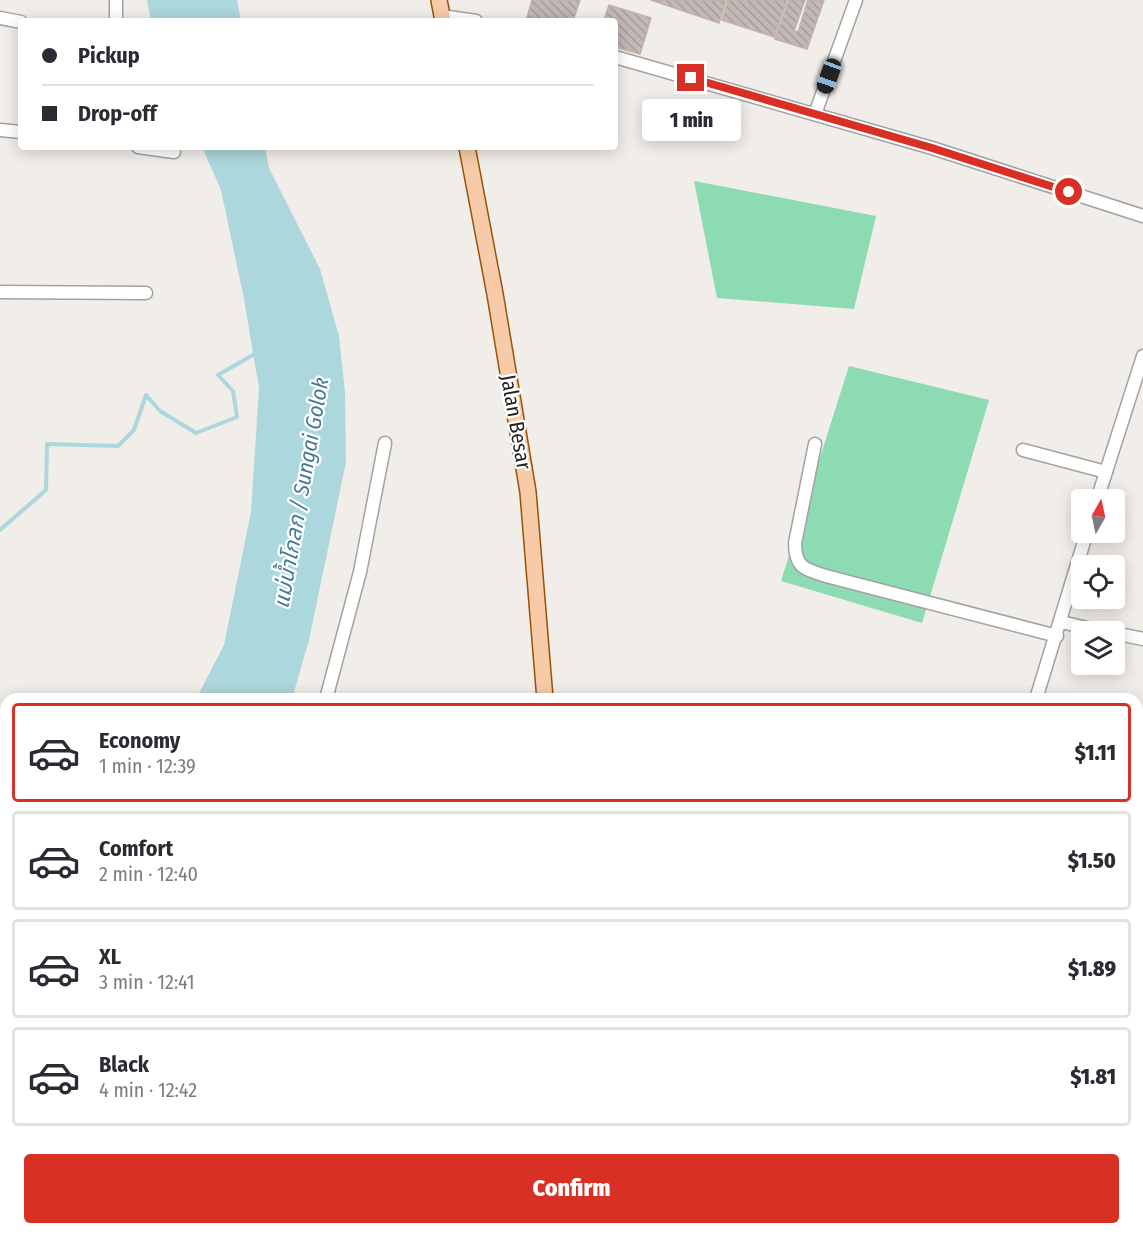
<!DOCTYPE html>
<meta charset="utf-8">
<style>
body{margin:0;font-family:"Fira Sans Condensed","Noto Sans Thai",sans-serif;background:#f2f2f3;color:#2b2b33;height:100vh;display:flex;flex-direction:column;font-size:22px;white-space:nowrap}
*{box-sizing:border-box;margin:0}
p{font-size:20px;color:#7c7c81}
.icon{flex:none;width:33px;height:33px;fill:none;stroke:currentColor;stroke-width:2;stroke-linecap:round;stroke-linejoin:round}
.map{position:relative;flex:1;overflow:hidden}
.panel{position:absolute;left:0px;top:693px;width:1143px;height:542px;display:flex;flex-direction:column;background:#fff;border-radius:18px 18px 0 0;box-shadow:0 3px 15px #0003}
.panel>*{flex:none}
.guide{position:absolute;left:18px;top:18px;width:600px;height:132px;border-radius:6px;box-shadow:0 3px 15px #0003;display:grid;align-content:center;height:132px;padding:0 24px;background:#fff}
.needle{width:39px;rotate:9deg}
.buttons{position:absolute;left:1071px;top:489px;display:grid;gap:12px}
.buttons a{display:grid;place-items:center;width:54px;height:54px;border-radius:6px;background:#fff;box-shadow:0 3px 15px #0003;font-size:30px}
.end{position:absolute;width:27px;height:27px;margin:-14px;border:8px solid #d93025;background:#fff;box-shadow:0 0 0 3px #fff}
.from{border-radius:50%}
.bubble{position:absolute;height:42px;border-radius:6px;background:#fff;box-shadow:0 3px 15px #0003;font-size:20px;font-weight:800;line-height:42px;text-align:center}
.car{position:absolute;width:18px;height:36px;margin:-18px -9px;border-radius:8px;box-shadow:0 0 4px 2px #0007;background:linear-gradient(#222 24%,#8ab4d8 0 40%,#222 0 76%,#8ab4d8 0 86%,#222 0)}
.guide b{display:flex;align-items:center;gap:21px;height:57px;font-size:22px}
.guide b+b{border-top:2px solid #e1e1e2}
.guide i{width:15px;height:15px;background:#2b2b33}
ul{padding:10px 0 0;list-style:none}
li{display:flex;align-items:center;gap:18px;height:99px;margin:0 12px 9px;padding:0 12px;border:3px solid #e1e1e2;border-radius:6px}
li div{flex:1}
li b{display:block;font-size:22px}
li em{font-style:normal;font-weight:800}
li.current{border-color:#d93025}
li>.icon{width:54px;height:54px;stroke-width:1.5}
.primary-button{display:flex;gap:12px;margin-top:auto;padding:12px 24px}
.primary-button a{flex:1;height:69px;border-radius:6px;background:#d93025;color:#fff;font-size:24px;font-weight:800;line-height:69px;text-align:center}
.map>svg:first-child{display:block}
</style>
<div class="map">
<svg width="1143" height="1234" viewBox="0 0 1143 1234">
<defs>
<pattern id="building-back-hatch" width="6" height="6" patternUnits="userSpaceOnUse" patternTransform="scale(1.5)"><rect width="6" height="6" fill="#c2b8b5"/><path d="M-1 5l2 2M0 0l6 6M5-1l2 2" fill="none" stroke="#a69e9b"/></pattern>
</defs>
<rect width="100%" height="100%" fill="#f1ede9"/>
<g fill="#8cdbb2">
<path d="M694,181l182,35 -22,93 -137,-11z"/>
<path d="M849,366l140,34 -67,223 -141,-42z"/>
</g>
<g fill="#acd7dc">
<path d="M147,0h90l4,21h-90z"/>
<path d="M202,147h63l4,21 51,101 19,67 6,57 1,69 -37,178 -17,59h-96l28,-54 27,-133 8,-124 -15,-89 -23,-109z"/>
<path d="M6,1089v139h103l7,6h-116v-111z"/>
</g>
<g fill="none" stroke-linecap="round" stroke-linejoin="round">
<path stroke="#acd7dc" stroke-width="4" d="M0,530l46,-40 1,-46 71,2 16,-16 12,-35 14,16 36,22 41,-16 -4,-26 -15,-16 35,-20 3,-3"/>
</g>
<g fill="url(#building-back-hatch)" stroke="#c2b2ac" stroke-width="1.5">
<path d="M532,0h48l-7,21h-47z"/>
<path d="M651,0h75l-7,23z"/>
<path d="M728,0h59l-13,37 -52,-17z"/>
<path d="M789,0h16l-11,31 4,1 10,-32h16l-17,49 -32,-10z"/>
<path d="M609,5l42,13 -11,36 -25,-7v-26h-11z"/>
</g>
<g fill="none" stroke-linecap="round" stroke-linejoin="round">
<g stroke="#a2a2a2" stroke-width="15">
<g id="minor">
<path d="M442,16l34,5"/>
<path d="M0,18l21,4"/>
<path d="M116,21v-21"/>
<path d="M615,57l317,91 211,68"/>
<path d="M815,114l41,-114"/>
<path d="M0,130l21,2"/>
<path d="M138,147l36,5"/>
<path d="M0,292l146,1"/>
<path d="M815,444l-20,99c0,25 10,26 31,33l231,60"/>
<path d="M1023,450l83,22"/>
<path d="M1097,500l46,-144"/>
<path d="M1061,622l44,10"/>
<path d="M1114,633l29,6"/>
<path d="M326,699l34,-127 25,-129"/>
<path d="M1036,699l51,-167"/>
<path d="M1137,778l6,1"/>
<path d="M0,828h6"/>
<path d="M1137,918l6,2"/>
<path d="M935,1234l2,-6"/>
</g>
</g>
<g stroke="#965409" stroke-width="18">
<g id="major">
<path d="M439,0l4,21"/>
<path d="M467,147l28,147 33,198 17,207"/>
<path d="M1137,1115l6,2"/>
<path d="M687,1228l1,6"/>
</g>
</g>
<use href="#minor" stroke="#fff" stroke-width="12"/>
<use href="#major" stroke="#f7caa8" stroke-width="15"/>
</g>
<g fill="none" stroke-linecap="round" stroke-linejoin="round">
<path stroke="#d93025" stroke-width="8" d="M691,78l241,70 137,44"/>
</g>
<g text-anchor="middle" dominant-baseline="central" stroke-width="4.5" stroke-linejoin="round" paint-order="stroke">
<g font-size="21" fill="#212121" stroke="#fff">
<text transform="translate(516 422) rotate(80)">Jalan Besar</text>
</g>
<g font-size="22" font-style="italic" fill="#487a96" stroke="#fff">
<text transform="translate(301 493) rotate(-80)">แม่น้ำโกลก / Sungai Golok</text>
</g>
</g>
</svg>
<div class="buttons">
<a><svg class="needle" viewBox="-14 -14 28 28"><path d="M0-13l5 13h-10z" fill="#e53935"/><path d="M0 13l5-13h-10z" fill="#7c7c81"/></svg></a>
<a><svg class="icon" aria-label="locate" viewBox="0 0 24 24"><circle cx="12" cy="12" r="6"/><path d="M12 2v4M12 18v4M2 12h4M18 12h4"/></svg></a>
<a><svg class="icon" aria-label="layers" viewBox="0 0 24 24"><path d="M12 4l9 5-9 5-9-5zM3 14l9 5 9-5"/></svg></a>
</div>
<i class="end from" style="left:1069px;top:192px"></i>
<i class="end" style="left:691px;top:78px"></i>
<div class="bubble" style="left:642px;top:99px;width:99px">1 min</div>
<i class="car" style="left:829px;top:76px;rotate:200deg"></i>
<div class="guide">
<b><i class="from"></i>Pickup</b>
<b><i></i>Drop-off</b>
</div>
<section class="panel">
<ul>
<li class="current"><svg class="icon" aria-label="car" viewBox="0 0 24 24"><path d="M5 17H2v-5l4-1 3-4h7l3 4 3 1v5h-3M9 17h6M6 11h13"/><circle cx="7" cy="17" r="2"/><circle cx="17" cy="17" r="2"/></svg><div><b>Economy</b><p>1 min · 12:39</p></div><em>$1.11</em></li>
<li><svg class="icon" aria-label="car" viewBox="0 0 24 24"><path d="M5 17H2v-5l4-1 3-4h7l3 4 3 1v5h-3M9 17h6M6 11h13"/><circle cx="7" cy="17" r="2"/><circle cx="17" cy="17" r="2"/></svg><div><b>Comfort</b><p>2 min · 12:40</p></div><em>$1.50</em></li>
<li><svg class="icon" aria-label="car" viewBox="0 0 24 24"><path d="M5 17H2v-5l4-1 3-4h7l3 4 3 1v5h-3M9 17h6M6 11h13"/><circle cx="7" cy="17" r="2"/><circle cx="17" cy="17" r="2"/></svg><div><b>XL</b><p>3 min · 12:41</p></div><em>$1.89</em></li>
<li><svg class="icon" aria-label="car" viewBox="0 0 24 24"><path d="M5 17H2v-5l4-1 3-4h7l3 4 3 1v5h-3M9 17h6M6 11h13"/><circle cx="7" cy="17" r="2"/><circle cx="17" cy="17" r="2"/></svg><div><b>Black</b><p>4 min · 12:42</p></div><em>$1.81</em></li>
</ul>
<div class="primary-button"><a>Confirm</a></div>
</section>
</div>
